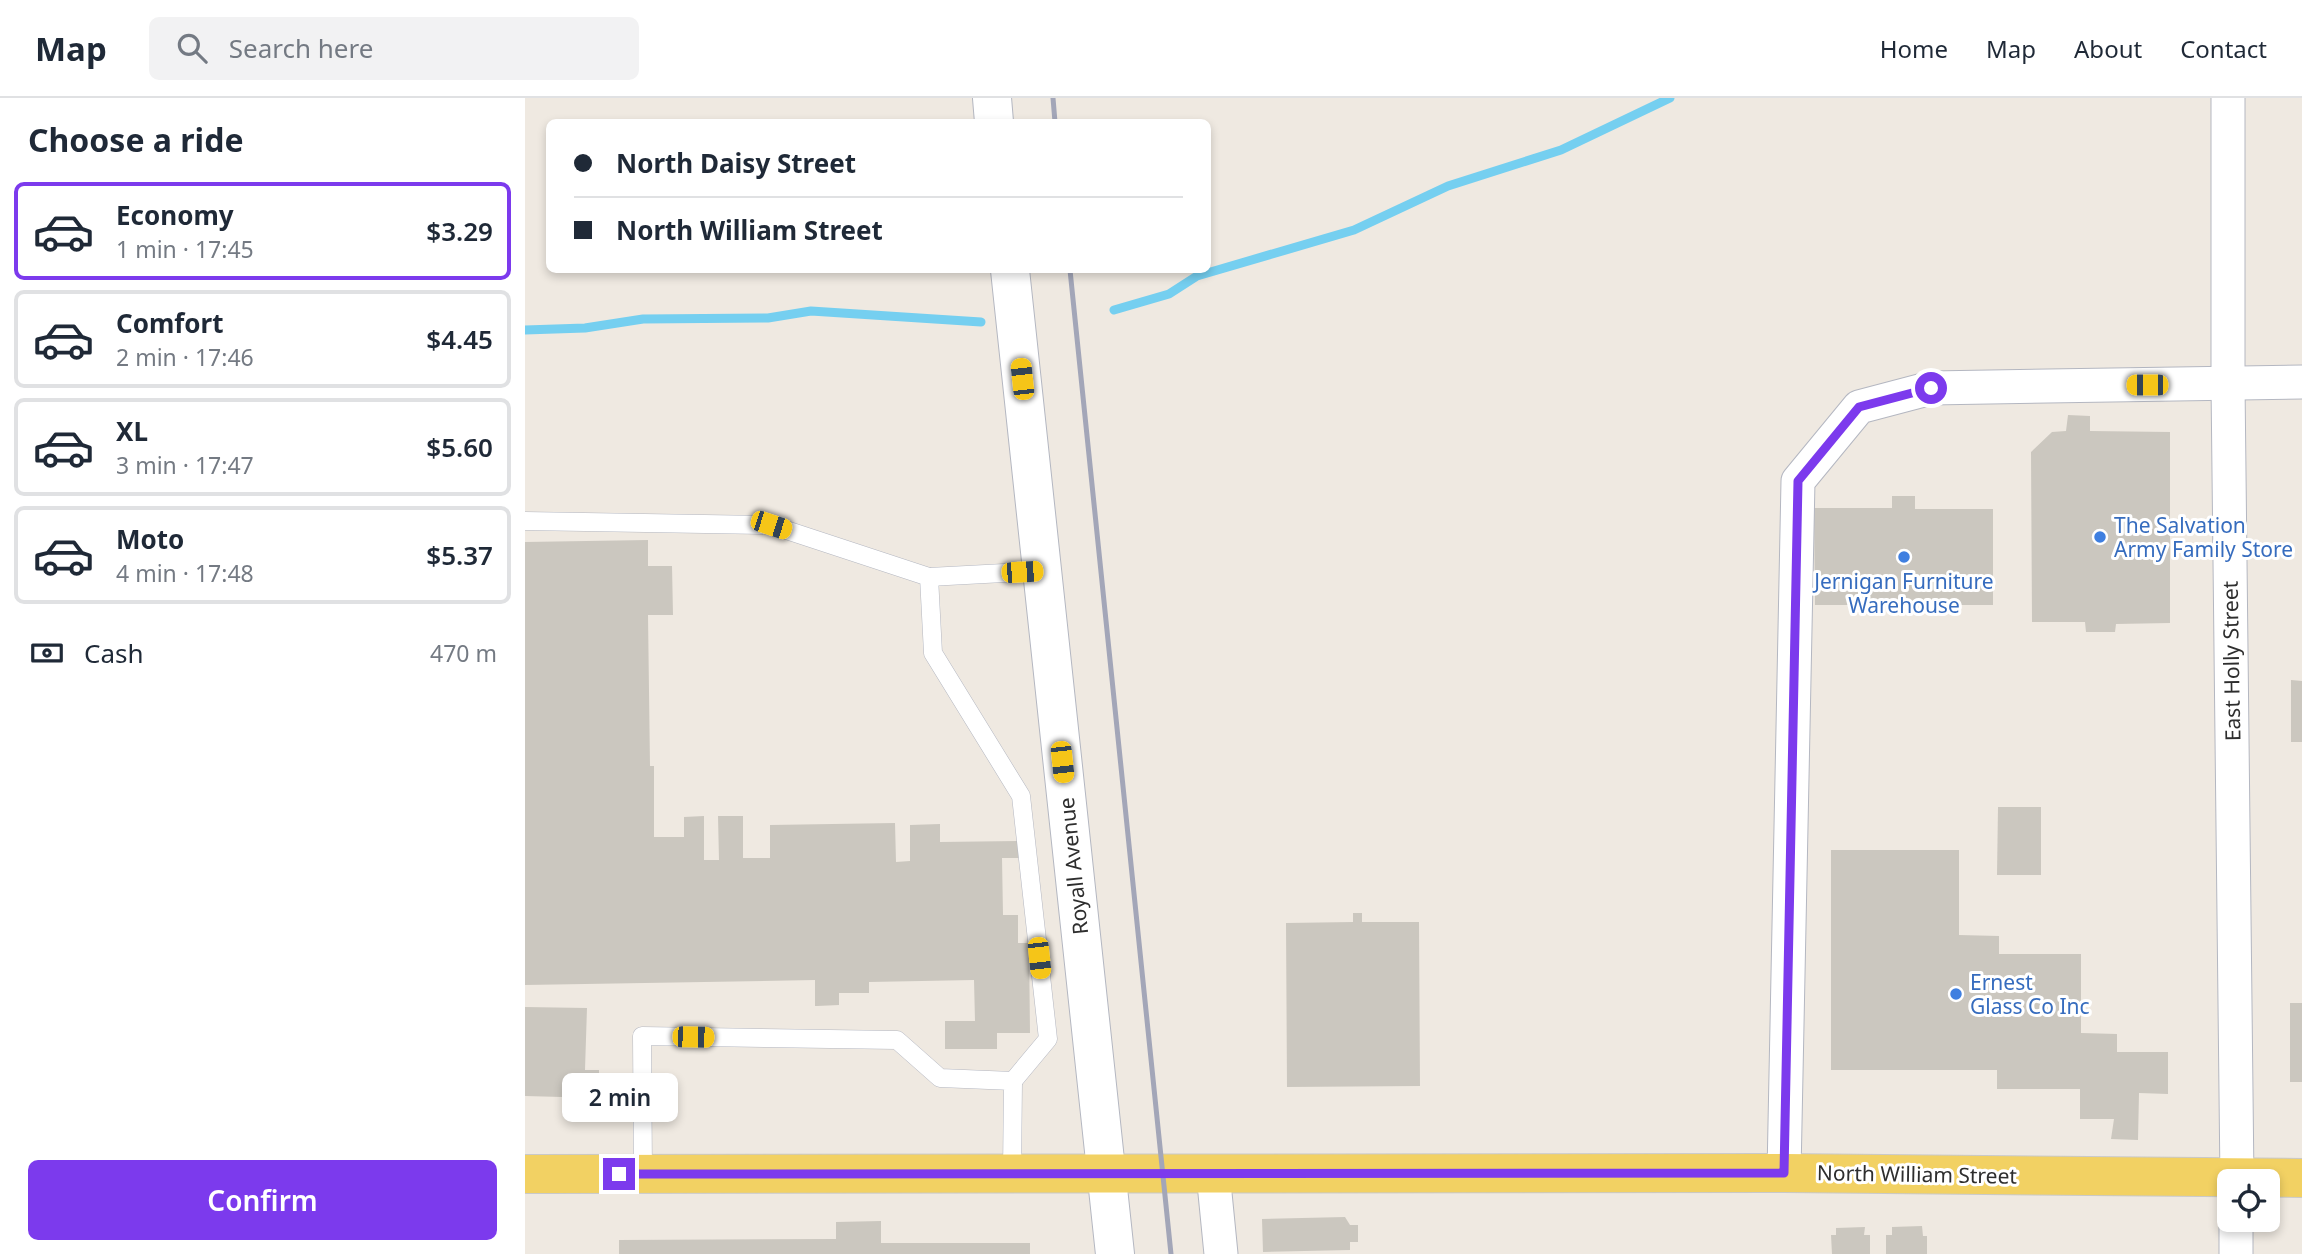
<!DOCTYPE html>
<meta charset="utf-8">
<style>
body{margin:0;font-family:"Noto Sans",sans-serif;background:#f2f2f3;color:#1f2937;height:100vh;display:flex;flex-direction:column;font-size:26px;white-space:nowrap}
*{box-sizing:border-box;margin:0}
p{font-size:23px;color:#747a83}
.icon{flex:none;width:38px;height:38px;fill:none;stroke:currentColor;stroke-width:2;stroke-linecap:round;stroke-linejoin:round}
.map{position:relative;flex:1;overflow:hidden}
.side{display:flex;flex-direction:column;background:#fff;width:525px}
.side>*{flex:none}
.hud{position:absolute;left:21px;top:21px;width:665px;height:154px;border-radius:10px;box-shadow:0 4px 10px #0003;display:grid;align-content:center;height:154px;padding:0 28px;background:#fff}
.controls{position:absolute;left:1692px;top:1071px;display:grid;gap:14px}
.controls a{display:grid;place-items:center;width:63px;height:63px;border-radius:10px;background:#fff;box-shadow:0 4px 10px #0003;font-size:35px}
.end{position:absolute;width:32px;height:32px;margin:-16px;border:9px solid #7c3aed;background:#fff;box-shadow:0 0 0 4px #fff}
.from{border-radius:50%}
.bubble{position:absolute;height:49px;border-radius:10px;background:#fff;box-shadow:0 4px 10px #0003;font-size:23px;font-weight:600;line-height:49px;text-align:center}
.car{position:absolute;width:21px;height:42px;margin:-21px -10px;border-radius:9px;box-shadow:0 0 5px 2px #0007;background:linear-gradient(#f5c518 24%,#345 0 40%,#f5c518 0 76%,#345 0 86%,#f5c518 0)}
.hud b{display:flex;align-items:center;gap:24px;height:66px;font-size:26px}
.hud b+b{border-top:2px solid #e0e1e3}
.hud i{width:18px;height:18px;background:#1f2937}
ul{padding:0;list-style:none}
li{display:flex;align-items:center;gap:21px;height:98px;margin:0 14px 10px;padding:0 14px;border:4px solid #e0e1e3;border-radius:10px}
li div{flex:1}
li b{display:block;font-size:26px}
li em{font-style:normal;font-weight:600}
li.on{border-color:#7c3aed}
li>.icon{width:63px;height:63px;stroke-width:1.5}
h2{padding:0 28px;font-size:32px;line-height:84px}
.pay{display:flex;align-items:center;gap:18px;height:77px;padding:0 28px;font-size:26px}
.pay p{margin-inline-start:auto}
.cta{display:flex;gap:14px;margin-top:auto;padding:14px 28px}
.cta a{flex:1;height:80px;border-radius:10px;background:#7c3aed;color:#fff;font-size:28px;font-weight:600;line-height:80px;text-align:center}
header{display:flex;align-items:center;gap:42px;box-sizing:border-box;height:98px;padding:0 35px;background:#fff;border-bottom:2px solid #e0e1e3}
header strong{font-size:33px}
nav{display:flex;gap:38px;margin-inline-start:auto;font-size:24px}
.search{width:490px;height:63px;background:#f2f2f3;display:flex;align-items:center;gap:18px;box-sizing:border-box;padding:0 24px;border-radius:10px;color:#747a83;font-size:26px}
main{display:flex;flex:1;min-height:0}
.map>svg:first-child{display:block}
</style>
<header>
<strong>Map</strong>
<div class="search"><svg class="icon" aria-label="search" viewBox="0 0 24 24"><circle cx="10" cy="10" r="6"/><path d="M15 15l6 6"/></svg>Search here</div>
<nav><a>Home</a><a>Map</a><a>About</a><a>Contact</a></nav>
</header>
<main>
<section class="side">
<h2>Choose a ride</h2>
<ul>
<li class="on"><svg class="icon" aria-label="car" viewBox="0 0 24 24"><path d="M5 17H2v-5l4-1 3-4h7l3 4 3 1v5h-3M9 17h6M6 11h13"/><circle cx="7" cy="17" r="2"/><circle cx="17" cy="17" r="2"/></svg><div><b>Economy</b><p>1 min · 17:45</p></div><em>$3.29</em></li>
<li><svg class="icon" aria-label="car" viewBox="0 0 24 24"><path d="M5 17H2v-5l4-1 3-4h7l3 4 3 1v5h-3M9 17h6M6 11h13"/><circle cx="7" cy="17" r="2"/><circle cx="17" cy="17" r="2"/></svg><div><b>Comfort</b><p>2 min · 17:46</p></div><em>$4.45</em></li>
<li><svg class="icon" aria-label="car" viewBox="0 0 24 24"><path d="M5 17H2v-5l4-1 3-4h7l3 4 3 1v5h-3M9 17h6M6 11h13"/><circle cx="7" cy="17" r="2"/><circle cx="17" cy="17" r="2"/></svg><div><b>XL</b><p>3 min · 17:47</p></div><em>$5.60</em></li>
<li><svg class="icon" aria-label="car" viewBox="0 0 24 24"><path d="M5 17H2v-5l4-1 3-4h7l3 4 3 1v5h-3M9 17h6M6 11h13"/><circle cx="7" cy="17" r="2"/><circle cx="17" cy="17" r="2"/></svg><div><b>Moto</b><p>4 min · 17:48</p></div><em>$5.37</em></li>
</ul>
<div class="pay"><svg class="icon" aria-label="cash" viewBox="0 0 24 24"><path d="M3 7h18v10H3z"/><circle cx="12" cy="12" r="2"/></svg>Cash<p>470 m</p></div>
<div class="cta"><a>Confirm</a></div>
</section>
<div class="map">
<svg width="1777" height="1156" viewBox="0 0 1777 1156">
<rect width="100%" height="100%" fill="#efe9e1"/>
<g fill="none" stroke-linecap="round" stroke-linejoin="round">
<g stroke="#75cff0" stroke-width="9">
<path d="M589,212l55,-16 28,-18 157,-46 94,-44 113,-36 109,-52"/>
<path d="M0,232l60,-2 58,-9 125,-1 43,-7 170,11"/>
</g>
</g>
<g fill="#cbc7bf">
<path d="M1543,317l22,1v15l80,1v191l-54,1 -1,8h-29l-1,-10h-53l-1,-170 21,-20 14,-1z"/>
<path d="M1367,398h23v13h78v96h-178l-1,-97h78z"/>
<path d="M123,442v26h24l1,49h-25l2,151h4v71h30v-20l20,-1v44h15l-1,-44h25v42h27v-33l125,-2 1,39 14,-1v-36l30,-1v18l81,-1 1,17h-20l1,57h15v28h11l1,90h-33v16h-52v-28h30l-1,-41 -105,2v11h-30v12l-22,1h-2v-26l-290,5v-443z"/>
<path d="M1766,582l11,1v61h-11z"/>
<path d="M1473,709h43v68h-44z"/>
<path d="M1306,752h128v85l40,1v18h82v79l36,1v18h51v42l-29,-1 -1,47 -27,-1 3,-20h-34v-30h-83v-19h-166z"/>
<path d="M828,815h9v9h57l1,164 -133,1 -1,-164 67,-1z"/>
<rect x="1765" y="905" width="12" height="79"/>
<path d="M0,909l62,1 -2,62h14v28l-74,-2z"/>
<path d="M820,1119l5,8h8v17h-8v8l-87,2 -1,-33z"/>
<path d="M356,1123v22h149v11h-411v-14l217,-1v-17z"/>
<path d="M1397,1128l1,10h4v18h-41v-19h6v-8z"/>
<path d="M1340,1129l-1,8h6v19h-38l-1,-19h5v-7z"/>
</g>
<g fill="none" stroke-linecap="round" stroke-linejoin="round">
<g stroke="#b4b7c1" stroke-width="19">
<g id="service">
<path d="M0,423l246,4 158,52 4,76 88,143 27,243 -35,42"/>
<path d="M404,479l113,-6"/>
<path d="M118,1076l-1,-138 255,4 43,38 73,3 -1,92"/>
</g>
</g>
<g stroke="#b4b7c1" stroke-width="35">
<g id="minor">
<path d="M1703,0v286l9,797"/>
<path d="M688,1075l8,81"/>
<path d="M1259,1075l14,-692 61,-74 72,-19 371,-6"/>
<path d="M1711,1156v-34"/>
</g>
</g>
<g stroke="#b4b7c1" stroke-width="40">
<g id="tertiary">
<path d="M467,0l2,24"/>
<path d="M485,172l105,984"/>
</g>
</g>
<g stroke="#c9c9c9" stroke-width="40">
<path id="primary" d="M0,1076l1259,-1 518,5"/>
</g>
<use href="#service" stroke="#fff" stroke-width="18"/>
<use href="#minor" stroke="#fff" stroke-width="33"/>
<use href="#tertiary" stroke="#fff" stroke-width="38"/>
<use href="#primary" stroke="#f2d163" stroke-width="38"/>
<g stroke="#a3a6b8" stroke-width="5">
<path d="M528,0l2,24"/>
<path d="M545,172l101,984"/>
</g>
</g>
<g fill="none" stroke-linecap="round" stroke-linejoin="round">
<path stroke="#7c3aed" stroke-width="9" d="M94,1076l1165,-1 14,-692 61,-74 72,-19"/>
</g>
<g fill="#3f7fe0" stroke="#fff" stroke-width="2.5">
<circle cx="1575" cy="439" r="7"/>
<circle cx="1379" cy="459" r="7"/>
<circle cx="1431" cy="896" r="7"/>
</g>
<g text-anchor="middle" dominant-baseline="central" stroke-width="6" stroke-linejoin="round" paint-order="stroke">
<g font-size="21" fill="#366cbe" stroke="#fff" text-anchor="start">
<text x="1589" y="427">The Salvation<tspan x="1589" dy="24">Army Family Store</tspan></text>
<text x="1379" y="483" text-anchor="middle">Jernigan Furniture<tspan x="1379" dy="24">Warehouse</tspan></text>
<text x="1445" y="884">Ernest<tspan x="1445" dy="24">Glass Co Inc</tspan></text>
</g>
<g font-size="21" fill="#2e2e2e" stroke="#fff">
<text transform="translate(1706 563) rotate(-91)">East Holly Street</text>
<text transform="translate(548 768) rotate(-96)">Royall Avenue</text>
<text transform="translate(1392 1076) rotate(1)">North William Street</text>
</g>
</g>
</svg>
<div class="controls">
<a><svg class="icon" aria-label="locate" viewBox="0 0 24 24"><circle cx="12" cy="12" r="6"/><path d="M12 2v4M12 18v4M2 12h4M18 12h4"/></svg></a>
</div>
<i class="end from" style="left:1406px;top:290px"></i>
<i class="end" style="left:94px;top:1076px"></i>
<div class="bubble" style="left:37px;top:975px;width:116px">2 min</div>
<i class="car" style="left:497px;top:281px;rotate:354deg"></i>
<i class="car" style="left:1622px;top:287px;rotate:270deg"></i>
<i class="car" style="left:246px;top:427px;rotate:108deg"></i>
<i class="car" style="left:497px;top:474px;rotate:87deg"></i>
<i class="car" style="left:537px;top:664px;rotate:174deg"></i>
<i class="car" style="left:514px;top:860px;rotate:174deg"></i>
<i class="car" style="left:168px;top:939px;rotate:91deg"></i>
<div class="hud">
<b><i class="from"></i>North Daisy Street</b>
<b><i></i>North William Street</b>
</div>
</div>
</main>
